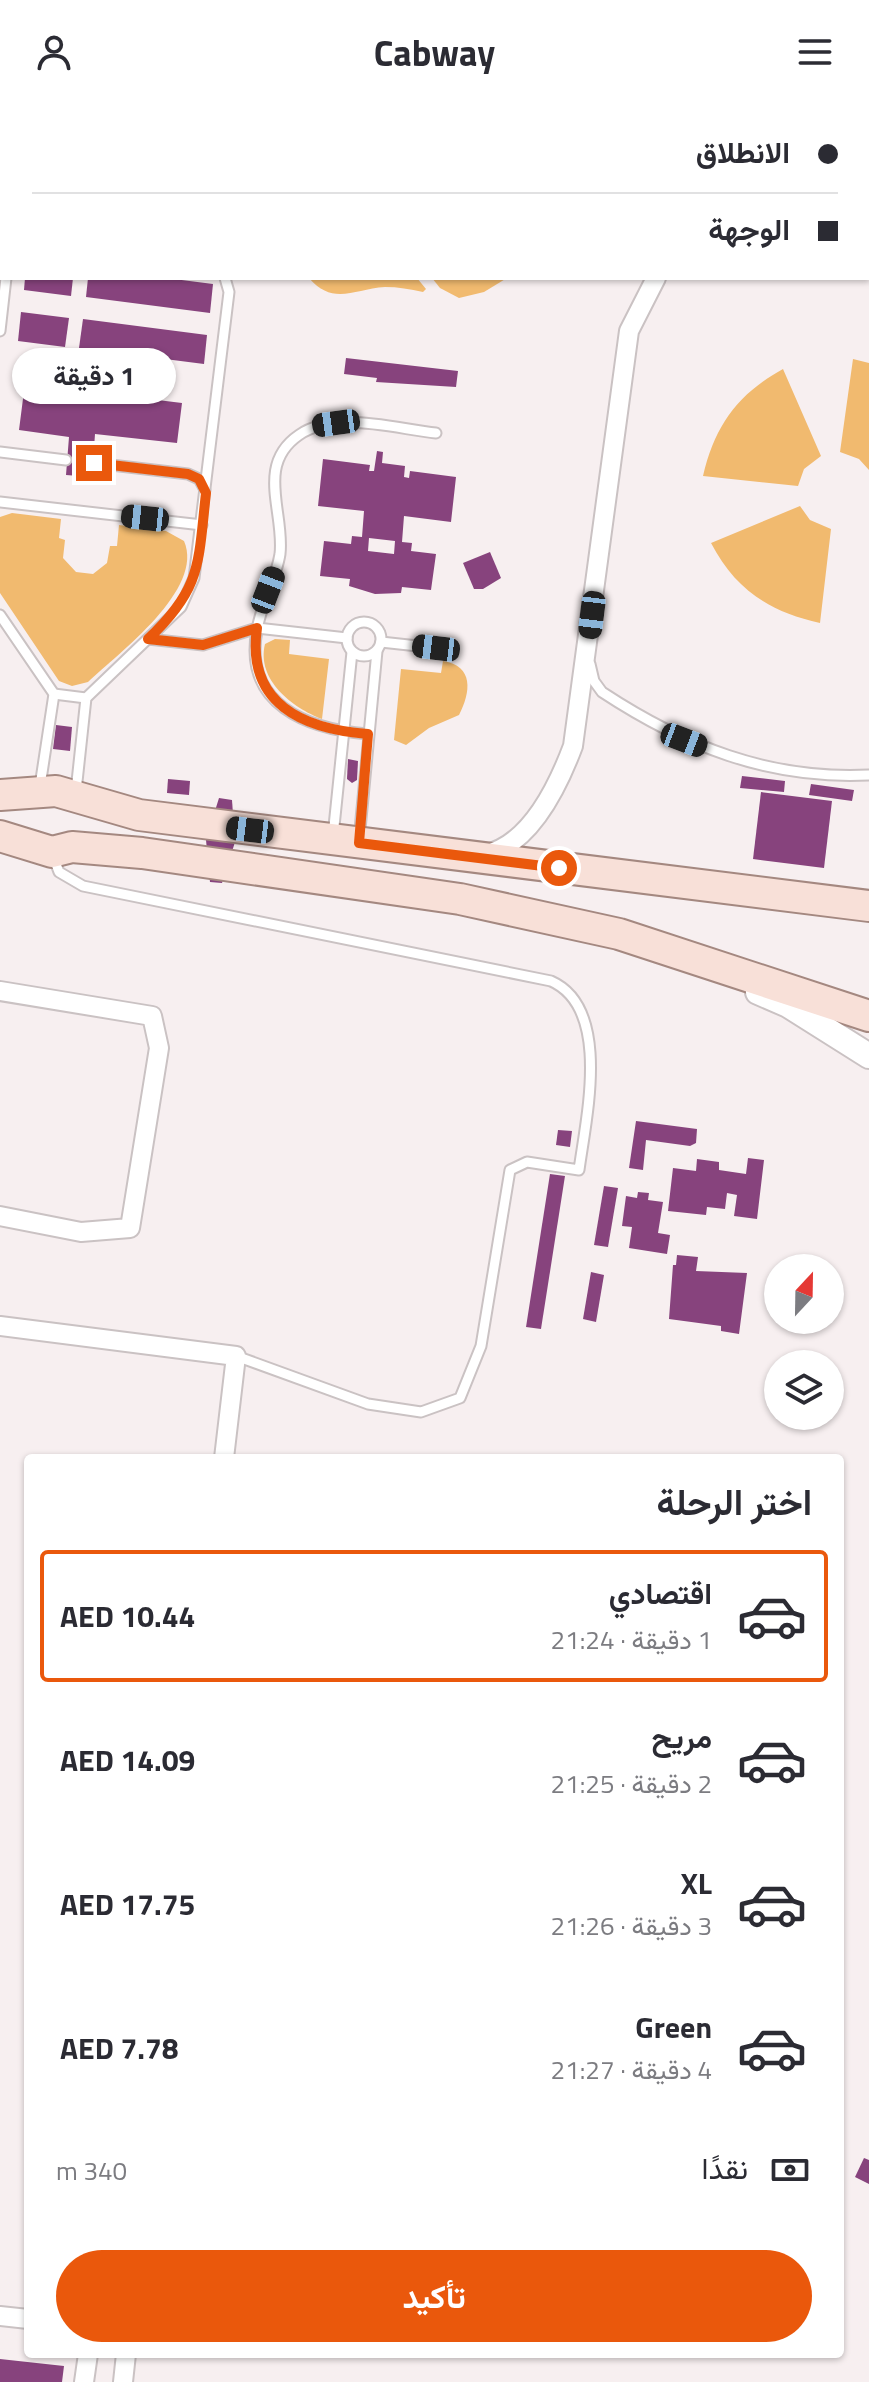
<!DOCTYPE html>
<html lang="ar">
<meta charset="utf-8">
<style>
body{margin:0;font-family:"Titillium Web",Vazirmatn,sans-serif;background:#f7f7f7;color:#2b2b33;direction:rtl;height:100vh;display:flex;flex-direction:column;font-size:30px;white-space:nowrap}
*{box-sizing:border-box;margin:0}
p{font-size:26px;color:#7c7c81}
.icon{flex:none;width:44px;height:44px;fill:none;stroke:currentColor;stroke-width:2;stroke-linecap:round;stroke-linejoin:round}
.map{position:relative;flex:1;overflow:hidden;direction:ltr}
.details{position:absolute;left:24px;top:1350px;width:820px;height:904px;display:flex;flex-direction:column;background:#fff;border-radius:8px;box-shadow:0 2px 6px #0004;direction:rtl}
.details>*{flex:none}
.top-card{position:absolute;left:0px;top:0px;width:870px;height:176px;box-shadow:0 2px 6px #0004;direction:rtl;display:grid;align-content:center;height:176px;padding:0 32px;background:#fff}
.needle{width:52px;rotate:22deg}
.fabs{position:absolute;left:764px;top:1150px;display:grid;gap:16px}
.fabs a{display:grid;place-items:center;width:80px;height:80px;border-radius:50%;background:#fff;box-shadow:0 2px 6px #0004;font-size:40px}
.end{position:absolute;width:36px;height:36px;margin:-18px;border:10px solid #ea580c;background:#fff;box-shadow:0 0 0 4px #fff}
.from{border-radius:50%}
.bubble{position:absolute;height:56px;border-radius:28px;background:#fff;box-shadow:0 2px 6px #0004;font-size:26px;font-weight:700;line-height:56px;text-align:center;direction:rtl}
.car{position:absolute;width:24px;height:48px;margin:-24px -12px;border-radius:10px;box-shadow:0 0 6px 2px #0007;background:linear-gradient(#222 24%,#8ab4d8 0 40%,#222 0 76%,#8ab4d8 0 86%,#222 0)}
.top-card b{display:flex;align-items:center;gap:28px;height:76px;font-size:30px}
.top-card b+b{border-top:2px solid #e1e1e2}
.top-card i{width:20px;height:20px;background:#2b2b33}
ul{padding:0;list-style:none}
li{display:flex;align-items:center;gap:24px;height:132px;margin:0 16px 12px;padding:0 16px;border:4px solid transparent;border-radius:8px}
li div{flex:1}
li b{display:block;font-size:30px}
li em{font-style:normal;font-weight:700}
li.selected{border-color:#ea580c}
li>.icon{width:72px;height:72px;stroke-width:1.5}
h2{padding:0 32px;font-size:36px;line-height:96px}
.pay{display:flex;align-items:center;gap:20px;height:88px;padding:0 32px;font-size:30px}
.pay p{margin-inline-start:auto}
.button{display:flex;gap:16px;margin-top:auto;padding:16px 32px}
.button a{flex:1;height:92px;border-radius:48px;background:#ea580c;color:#fff;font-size:32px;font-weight:700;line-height:92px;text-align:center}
header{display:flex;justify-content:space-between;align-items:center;height:104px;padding:0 32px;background:#fff;font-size:36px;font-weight:700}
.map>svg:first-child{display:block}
</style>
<header><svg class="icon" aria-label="menu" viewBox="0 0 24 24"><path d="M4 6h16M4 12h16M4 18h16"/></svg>Cabway<svg class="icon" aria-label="person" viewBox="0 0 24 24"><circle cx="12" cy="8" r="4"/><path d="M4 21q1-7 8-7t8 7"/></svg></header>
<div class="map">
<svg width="869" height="2278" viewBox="0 0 869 2278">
<rect width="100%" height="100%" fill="#f7eff0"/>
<g fill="#f1ba6f">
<path d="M309,174h108l9,11 -3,3c-13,-3 -25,-5 -38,-5 -31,2 -52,19 -76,-9z"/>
<path d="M432,174h75l-23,14 -25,6 -19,-10z"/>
<path d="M853,255l16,4v107l-10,-11 -19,-7z"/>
<path d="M783,265l38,87 -17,13 -6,17 -95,-10c12,-51 35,-82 80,-107z"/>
<path d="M800,402l10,14 21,9 -11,94c-51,-11 -85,-34 -109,-80z"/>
<path d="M12,409l49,6 -2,19 6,2 -2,18 13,14 17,2 14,-11 3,-17h7l2,-21 47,6 18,10c21,48 -65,112 -96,141l-16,4 -13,-5 -59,-88v-76z"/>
<path d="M275,535l15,1 -1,14 40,5 -7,60c-29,-11 -66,-39 -57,-75z"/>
<path d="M443,557c31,5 28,31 16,54l-30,13 -23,17 -12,-5 7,-71 40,4z"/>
</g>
<g fill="#87437d" fill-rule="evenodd">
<path d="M25,174h48l-2,18 -47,-6z"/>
<path d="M88,174h78l47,6 -3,29 -124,-16z"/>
<path d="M21,208l48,6 -4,29 -47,-6z"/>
<path d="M83,215l124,16 -3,29 -125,-16z"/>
<path d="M346,254l112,13 -2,16 -80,-5 1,-4 -33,-4z"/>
<path d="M76,286l106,13 -5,40 -82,-9 -3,43 -26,-2 3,-38 -50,-7 5,-39 51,6z"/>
<path d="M377,347l6,1 -1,11 23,3 -1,11 5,1 1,-7 46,6 -5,45 -47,-6 -2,26 10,1 -1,8 25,3 -5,36 -29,-3 -1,6 -26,1 -26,-8 1,-7 -30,-3 4,-35 27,3 1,-8 10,1 2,-26 -46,-5 5,-47 47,6 -1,6h5zM369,434l26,3 -1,13 -26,-3z"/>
<path d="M490,448l11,26 -18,11h-9l-11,-26z"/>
<path d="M56,621l16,2 -2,24 -17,-2z"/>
<path d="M348,655l10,2 -1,19 -5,3 -5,-4z"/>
<path d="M742,672l43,5 -1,11 -44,-4z"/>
<path d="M168,675l22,2 -1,14 -22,-2z"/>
<path d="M811,680l43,6 -2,11 -43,-6z"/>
<path d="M761,688l71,9 -8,67 -71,-9z"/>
<path d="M219,694l13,2 3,42 -13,41 -12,-1 -4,-42z"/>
<path d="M636,1017l61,8 -1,14 -6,3 -44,-6 -3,30 -14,-2z"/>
<path d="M558,1026l14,1 -2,16 -14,-2z"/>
<path d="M748,1054l16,2 -7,59 -23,-3 3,-21 -10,-2 -2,16 -18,-2 -1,8 -38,-4 5,-43 23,3 1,-12 22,3v8l27,4z"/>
<path d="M550,1070l15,2 -24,153 -15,-2z"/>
<path d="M604,1082l14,2 -10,59 -14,-2z"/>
<path d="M638,1088l11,1 -1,7 15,2 -5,31 12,2 -3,19 -38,-6 3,-21 -10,-1 4,-30 11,2z"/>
<path d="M677,1151l21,2 -2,14 51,2 -8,61 -18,-3v-5l-52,-7 4,-54h3z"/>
<path d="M591,1168l13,3 -8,47 -13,-3z"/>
<path d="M864,2054l5,2v24l-14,-7z"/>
<path d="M0,2255l64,7 -2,16h-62z"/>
</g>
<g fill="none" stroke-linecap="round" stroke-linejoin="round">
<g stroke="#cac2c3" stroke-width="13">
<g id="service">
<path d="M0,227l6,-53"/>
<path d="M0,348l66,8"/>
<path d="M94,359l94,11 11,5 6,11"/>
<path d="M0,398l202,23"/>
<path d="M0,511l54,79 -14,92"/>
<circle cx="364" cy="535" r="17"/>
<path d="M148,535l55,6 54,-17 90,10"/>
<path d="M381,538l55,6"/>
<path d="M590,560l4,17 8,11c82,54 167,88 267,83"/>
<path d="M54,590l32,4"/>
<path d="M368,630c-61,-5 -125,-29 -111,-104 4,-26 19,-50 23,-76 5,-41 -25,-89 19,-119 36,-25 97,-6 137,-2"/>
<path d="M76,687l10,-93 95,-91 13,-29 35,-286 -4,-14"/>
<path d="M333,732l19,-184"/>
<path d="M359,736l18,-189"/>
<path d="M53,752l6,16 24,14 468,95c61,27 35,137 28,189l-52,-8 -17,8 -29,176 -21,52 -39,14 -53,-8 -132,-48"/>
</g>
</g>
<g stroke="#cac2c3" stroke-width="18">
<g id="pedestrian">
<path d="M9,0l3,2"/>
<path d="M511,2l10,-2"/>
</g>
</g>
<g stroke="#cac2c3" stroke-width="22">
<g id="minor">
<path d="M199,2v-2"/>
<path d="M868,87h1"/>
<path d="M483,751c47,-9 75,-69 90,-109l56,-415 27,-53"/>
<path d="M0,887l152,25 7,32 -29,180 -49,4 -81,-16"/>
<path d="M0,1222l236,30 -12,102"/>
<path d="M0,2212l28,3"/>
<path d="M84,2278l4,-28"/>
<path d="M123,2278l3,-28"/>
</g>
</g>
<g stroke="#cac2c3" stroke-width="28">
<g id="tertiary">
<path d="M630,2l9,-2"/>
<path d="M0,22l2,2"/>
<path d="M758,888l30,13 81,51"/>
</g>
</g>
<g stroke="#a48880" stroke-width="34">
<g id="primary">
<path d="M0,691l56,-4 83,24 730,91"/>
<path d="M0,732l52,16 20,-5 70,6 318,46 159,35 250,82"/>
</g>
</g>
<use href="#service" stroke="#fff" stroke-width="9"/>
<use href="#pedestrian" stroke="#fff" stroke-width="14"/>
<use href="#minor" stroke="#fff" stroke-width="18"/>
<use href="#tertiary" stroke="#fff" stroke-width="24"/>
<use href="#primary" stroke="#f8e0d8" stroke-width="30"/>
</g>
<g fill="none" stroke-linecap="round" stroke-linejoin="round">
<path stroke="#ea580c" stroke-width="10" d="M94,359l94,11 11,5 7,14c-8,71 -4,95 -58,146l55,6 54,-17c-11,76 46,101 111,106l-9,109 200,25"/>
</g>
</svg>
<div class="fabs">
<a><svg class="needle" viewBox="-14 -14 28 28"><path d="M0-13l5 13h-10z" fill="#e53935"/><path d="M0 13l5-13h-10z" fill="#7c7c81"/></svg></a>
<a><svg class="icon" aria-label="layers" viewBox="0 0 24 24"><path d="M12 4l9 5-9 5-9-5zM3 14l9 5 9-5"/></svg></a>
</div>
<i class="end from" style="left:559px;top:764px"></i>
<i class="end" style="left:94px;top:359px"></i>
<div class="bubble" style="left:12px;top:244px;width:164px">1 دقيقة</div>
<i class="car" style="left:336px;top:319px;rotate:262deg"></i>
<i class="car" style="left:145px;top:414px;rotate:276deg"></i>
<i class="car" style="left:268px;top:486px;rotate:21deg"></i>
<i class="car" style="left:592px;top:511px;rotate:187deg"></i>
<i class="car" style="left:436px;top:544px;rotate:277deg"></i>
<i class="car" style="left:684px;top:636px;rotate:111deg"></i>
<i class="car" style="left:250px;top:726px;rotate:277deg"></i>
<div class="top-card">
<b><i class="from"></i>الانطلاق</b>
<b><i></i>الوجهة</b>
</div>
<section class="details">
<h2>اختر الرحلة</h2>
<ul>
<li class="selected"><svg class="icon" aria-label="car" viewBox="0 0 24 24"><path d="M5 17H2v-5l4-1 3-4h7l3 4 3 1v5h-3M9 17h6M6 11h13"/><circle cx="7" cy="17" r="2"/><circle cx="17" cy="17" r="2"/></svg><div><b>اقتصادي</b><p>1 دقيقة · 21:24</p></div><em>AED 10.44</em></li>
<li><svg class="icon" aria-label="car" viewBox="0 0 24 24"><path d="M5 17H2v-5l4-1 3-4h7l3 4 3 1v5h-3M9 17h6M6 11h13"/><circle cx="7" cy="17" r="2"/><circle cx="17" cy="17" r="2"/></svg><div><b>مريح</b><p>2 دقيقة · 21:25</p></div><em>AED 14.09</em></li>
<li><svg class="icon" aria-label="car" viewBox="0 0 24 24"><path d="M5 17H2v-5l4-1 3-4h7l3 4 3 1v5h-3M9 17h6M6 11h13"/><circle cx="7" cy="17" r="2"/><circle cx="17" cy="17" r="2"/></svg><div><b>XL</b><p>3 دقيقة · 21:26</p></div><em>AED 17.75</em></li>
<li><svg class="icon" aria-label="car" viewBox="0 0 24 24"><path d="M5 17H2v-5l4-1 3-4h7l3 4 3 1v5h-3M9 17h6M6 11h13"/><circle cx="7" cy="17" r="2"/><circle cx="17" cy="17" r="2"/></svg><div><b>Green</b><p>4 دقيقة · 21:27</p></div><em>AED 7.78</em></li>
</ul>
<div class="pay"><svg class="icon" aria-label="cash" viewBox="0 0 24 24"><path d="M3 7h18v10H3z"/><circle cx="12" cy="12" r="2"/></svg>نقدًا<p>340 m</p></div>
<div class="button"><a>تأكيد</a></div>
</section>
</div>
